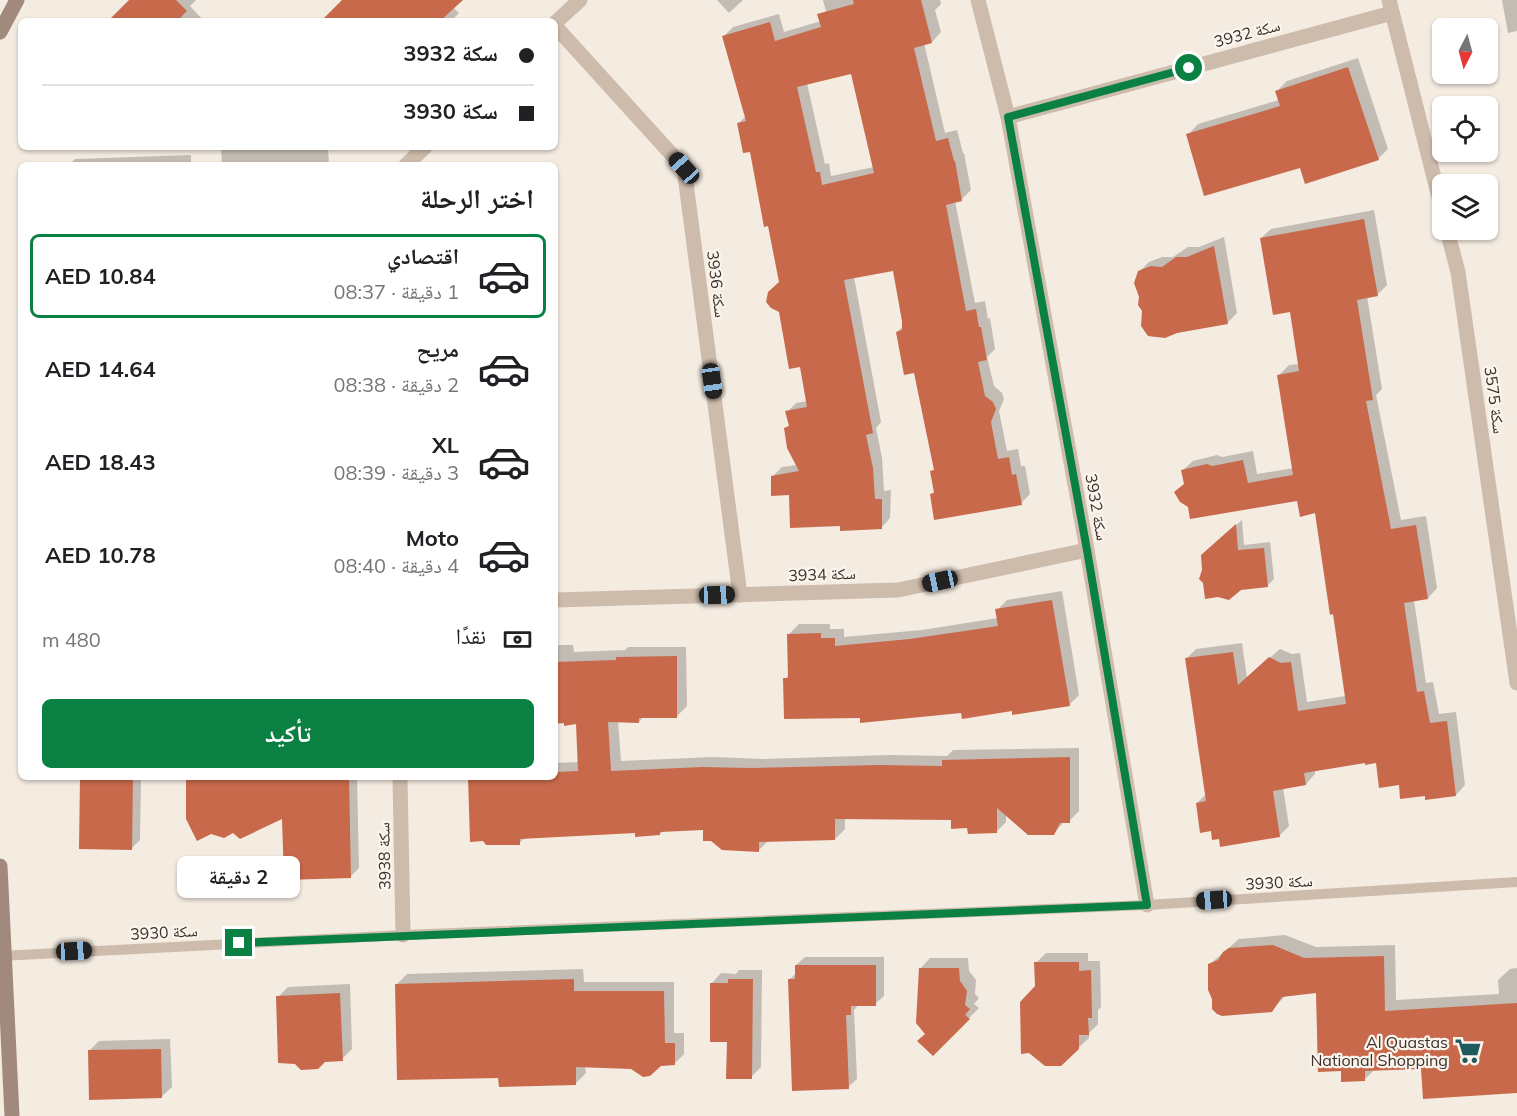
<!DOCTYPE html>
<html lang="ar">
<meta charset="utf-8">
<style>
body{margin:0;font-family:Mulish,"Noto Naskh Arabic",sans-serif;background:#f6f6f6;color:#202124;direction:rtl;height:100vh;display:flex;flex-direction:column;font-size:22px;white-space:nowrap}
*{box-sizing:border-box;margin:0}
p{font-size:20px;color:#757577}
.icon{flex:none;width:33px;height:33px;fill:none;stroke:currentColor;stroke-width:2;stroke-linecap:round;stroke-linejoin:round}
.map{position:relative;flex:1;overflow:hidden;direction:ltr}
.panel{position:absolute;left:18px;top:162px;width:540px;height:618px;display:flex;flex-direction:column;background:#fff;border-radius:9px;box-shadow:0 2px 4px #0004;direction:rtl}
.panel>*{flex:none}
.banner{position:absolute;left:18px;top:18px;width:540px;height:132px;border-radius:9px;box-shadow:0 2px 4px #0004;direction:rtl;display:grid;align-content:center;height:132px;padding:0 24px;background:#fff}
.needle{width:39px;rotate:186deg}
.fabs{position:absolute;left:1432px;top:18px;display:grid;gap:12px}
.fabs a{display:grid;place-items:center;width:66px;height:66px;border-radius:9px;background:#fff;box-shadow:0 2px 4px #0004;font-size:30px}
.end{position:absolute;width:27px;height:27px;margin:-14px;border:8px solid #0b8043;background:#fff;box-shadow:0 0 0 3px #fff}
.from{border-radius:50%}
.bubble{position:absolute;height:42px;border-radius:9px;background:#fff;box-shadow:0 2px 4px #0004;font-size:20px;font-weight:700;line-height:42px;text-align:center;direction:rtl}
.car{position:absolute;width:18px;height:36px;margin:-18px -9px;border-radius:8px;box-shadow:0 0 4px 2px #0007;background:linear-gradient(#222 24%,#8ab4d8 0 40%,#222 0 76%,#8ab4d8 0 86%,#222 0)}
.banner b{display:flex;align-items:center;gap:21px;height:57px;font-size:22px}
.banner b+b{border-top:2px solid #e0e0e0}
.banner i{width:15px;height:15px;background:#202124}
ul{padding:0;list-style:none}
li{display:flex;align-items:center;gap:18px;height:84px;margin:0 12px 9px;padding:0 12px;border:3px solid transparent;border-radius:9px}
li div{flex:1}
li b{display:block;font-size:22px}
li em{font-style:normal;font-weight:700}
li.selected{border-color:#0b8043}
li>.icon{width:54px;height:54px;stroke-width:1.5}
h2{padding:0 24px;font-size:27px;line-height:72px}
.pay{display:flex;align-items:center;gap:15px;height:66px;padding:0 24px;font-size:22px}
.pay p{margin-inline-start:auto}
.action{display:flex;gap:12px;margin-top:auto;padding:12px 24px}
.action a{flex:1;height:69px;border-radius:9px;background:#0b8043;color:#fff;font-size:24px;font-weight:700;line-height:69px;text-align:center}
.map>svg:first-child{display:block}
</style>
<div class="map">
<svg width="1517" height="1116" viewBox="0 0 1517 1116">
<rect width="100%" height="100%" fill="#f4ebe1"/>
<g fill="#0003" fill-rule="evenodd">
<path d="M131,0h65l-6,6 14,15h-79z"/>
<path d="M345,0h115l-7,7 6,6 -8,8h-128z"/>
<path d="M717,0h26l-14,13z"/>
<path d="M823,0h117l1,4 -6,6 6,22 -9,10 -8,1 21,90 12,-3 6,23h1l7,37 -10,10 -6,1 20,102 10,-2 3,18 2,-1 5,31 -8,8 7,29 8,7 2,6 -5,12 8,40 11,-2 3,17h4l5,28 -9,9 -90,-8 4,-4 -3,-19 3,-4 -19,-96 -19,-40 6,-6 -9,-56 -40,7 27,145 -5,6 6,30 2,33 7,-1 -1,28 -9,10 -39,-3 -52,-32 -18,-16 10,-10 15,-2 -11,-36 4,-5 -3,-12 9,-9 11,-2 -6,-36 -50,-215 -13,-26 8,-8 -22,-80 9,-9 46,-13 5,18 44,-13zM852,73l22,94 -43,9 -2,-13 -4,1 -18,-81z"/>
<path d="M1502,0h15v31l-9,2z"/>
<path d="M1358,58l30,91 -10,10 -77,7 -113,-31 10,-11 81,-24 -2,-9 10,-10z"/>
<path d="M221,147h107l1,18h-107z"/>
<path d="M191,155v10h-122l6,-6z"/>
<path d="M1374,210l13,75 -9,9 -11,2 15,93 -6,6 25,125 25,-4 11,72 -9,10 -14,2 12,83 7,-1 6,32 17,-2 9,73 -9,10 -30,-1 -26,-10 -23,-22 -10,-1 -52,9v4l-9,10 -23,4 6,38 -10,10 -59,1 -8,-7 -15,-27 9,-9 -20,-135 10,-10 46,-6 5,35 33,-29 12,5 8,-1 7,49 39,-6 -12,-84 -18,-100 -18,-13 -113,-16 -2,-13 10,-9 24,-6 5,2 31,-6 4,23 37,-6 -15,-93 10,-10 10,-1 -8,-54 -30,-72 10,-9z"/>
<path d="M1224,237l13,76 -10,10 -83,-13 -5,-38 10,-10 13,-5h11l15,-10h11z"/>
<path d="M1242,520l2,25 26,-3 4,37 -7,7 -58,-37z"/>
<path d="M1062,591l17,104 -10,10 -207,12 -77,-38 4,-4v-41l10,-10h31v5h14v8l78,-7 76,-12 -1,-8 10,-10z"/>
<path d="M555,645h18l1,7 51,-2 3,-3h58l1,59 -10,10h-33l-5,6 -21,-1 3,40 92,-4 50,2 127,-4 57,1 6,-6 126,-2v63l-10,10h-4l-12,13 -47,-20v8l-10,10 -27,-5 -17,-9h-107v11l-10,10 -66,1 -10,10 -55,-21 -41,2 -3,3 -24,-2 -111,6 -6,5 -49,-66h85v-14l24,-1 -1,-39 -23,1z"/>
<path d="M81,777h60l-1,63 -8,8z"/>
<path d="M188,777h169l2,91 -9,9 -66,-61z"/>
<path d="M1285,935l31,12 79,-2 1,55 103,-6 -1,-14 12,-11 7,-1v123l-95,-24 -47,2 -11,11 -22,-11 -25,-77 -31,3 -15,16 -61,-47 29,-25z"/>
<path d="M1046,953h42v8h12l1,46 -3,3v14l-9,9v5l-28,26 -24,-77 -1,-24z"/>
<path d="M805,957h79v39l-9,8h-16l-5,6 3,69 -9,8 -59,-107 7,-7v-8z"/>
<path d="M930,958h38l1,13 7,9 -1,14 4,4 -5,6 5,4 -46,46 -6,-21 -7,-64z"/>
<path d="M583,969l1,13h90v51h10v21l-10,10 -43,3 -46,-1 1,7 -10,10 -76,-7 -103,-92 10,-10z"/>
<path d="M739,970h23l-1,97 -10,10 -23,-36 -17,-57 10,-11 15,1z"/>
<path d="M350,984l2,65 -10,10 -17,2 -47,-64 10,-10z"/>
<path d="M170,1039l2,48 -11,10 -72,-46 10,-10z"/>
</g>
<g fill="#c8694b" fill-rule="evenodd">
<path d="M129,0h47l11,11 -10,10h-69z"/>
<path d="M342,0h121l-23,21h-119z"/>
<path d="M853,0h68l11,43 -18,5 22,93 12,-3 6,23h1l7,40 -16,4 20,106 10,-2 3,18h2l6,33 -9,2 7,34 8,6 3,7 -5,13 7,37 11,-2 3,18 4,-1 6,31 -88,15 -4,-26 4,-1 -4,-22 4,-1 -20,-97 -10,2 -8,-43 6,-2v-9l-9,-50 -49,9 29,153 -7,2 7,33 2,31h7v30l-42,2v-5l-50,2 -1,-33 -18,1v-20l28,-5 -12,-23 -3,-20 5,-2 -4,-15 22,-4 -7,-40 -11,2 -10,-57 -8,-4 -5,-6 2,-10 11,-10 -11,-56 -4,1 -14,-75 -7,1 -6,-30 9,-2 -24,-85 48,-14 5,19 46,-14 -4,-13 37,-10zM851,74l23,99 -52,12 -2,-13h-4l-19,-85z"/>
<path d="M1348,67l31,93 -74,24 -5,-16 -96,28 -18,-62 94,-28 -5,-15z"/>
<path d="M1364,219l14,77 -21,4 16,100 -7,1 25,128 25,-4 12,74 -24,4 13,89 7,-1 6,32 17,-2 9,75 -31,4v-4l-25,3 -1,-14 -20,3 -3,-25 -11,2v-2l-61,10 2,12 -33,6 7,46 -60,10 -1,-8 -7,1 -1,-9 -11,2 -4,-30 10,-2 -21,-143 48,-6 5,33 31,-28 12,6 10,-1 7,49 48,-7 -13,-90 -3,1 -15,-102 -15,4 -3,-16 -107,18 -2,-12 -8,-5 -6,-10 10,-8 -3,-14 26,-6 5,2 31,-6 5,23 45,-8 -16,-100 22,-4 -9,-59 -17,3 -13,-77z"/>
<path d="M1214,246l14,78 -51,9 -12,5 -17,-2 -7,-10 1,-15 -4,-6 1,-8 -5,-14 4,-12 13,-5 11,1 14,-10h11z"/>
<path d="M1236,524l2,26 26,-2 4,39 -27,3 -12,10 -11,-3 -13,2 -2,-16 -4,-4 3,-9 -1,-15z"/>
<path d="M1052,600l18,106 -58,9v-4l-50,8 -1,-6 -101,10v-5l-76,1 -1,-41h5l-1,-44 34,-1v5h14v8l75,-7 88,-13 -3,-17z"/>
<path d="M677,656v62h-38v5l-31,-1 3,49 91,-4 50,1 127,-3 63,1v-6l128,-3v66h-10l-6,12h-26l-31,-27v25l-29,1 -1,-6 -16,1v-9l-116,-1v21l-76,2v10l-37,-2 -11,-9h-8v-11l-43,2v3l-25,2v-4l-115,6v6h-34l-3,-4 -13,1 -2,-65h87v-5l23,-1 -2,-47 -12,2v-3h-9v-61l61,-2v-3z"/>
<path d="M80,777h53l-1,73 -53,-1z"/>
<path d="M186,777h163l2,101 -67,2 -2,-61 -42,20 -7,-6 -9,5 -13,-4 -14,7 -11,-22z"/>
<path d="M1273,945l31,13 80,-2 1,55 132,-8v90l-94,6 -2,-30 -56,2v10l-24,1v-11l-23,1 -2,-79 -34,4 -10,15 -50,4 -5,-2 -5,-5v-10l-4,-9v-26l10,-4 5,-8 6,-4z"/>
<path d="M1034,962h45v9l12,-1 1,48h-4l1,17h-10v14l-18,17h-16l-16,-13 -8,1 -1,-52 15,-16z"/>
<path d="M795,965h81v41h-25v9h-5l3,74 -57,2 -4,-112h7z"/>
<path d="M919,968h40l1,13 7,10 -2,14 5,4 -5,6 5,4 -37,37 -16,-15 8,-7 -9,-11z"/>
<path d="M574,979v12h90l1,52h10v22l-14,1 -11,10 -7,1 -12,-8 -55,-2v18l-77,2 -1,-9 -101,2 -2,-96z"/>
<path d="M728,979h25l-1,100h-26l1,-37h-17v-59h18z"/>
<path d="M340,993l3,68 -18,1 -7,7 -17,1 -6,-6 -17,-1 -2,-67z"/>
<path d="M161,1049l1,49 -73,2 -1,-50z"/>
</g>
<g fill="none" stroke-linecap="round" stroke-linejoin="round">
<path stroke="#cdbbac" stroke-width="10" d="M0,956l403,-21 744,-30 370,-23"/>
<g stroke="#cdbbac" stroke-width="15">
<path d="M978,0l30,117 79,433 60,355"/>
<path d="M1389,0l54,213"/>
<path d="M555,23l25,-23"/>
<path d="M555,26l129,142 56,427"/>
<path d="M1008,117l384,-104"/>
<path d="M406,165l19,-18"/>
<path d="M1447,230l11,42 59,411"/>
<path d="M555,600l343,-10 189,-40"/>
<path d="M400,777l3,158"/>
</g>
<g stroke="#a18a7d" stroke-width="15">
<path d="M0,32l17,-32"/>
<path d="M0,866l12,250"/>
</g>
</g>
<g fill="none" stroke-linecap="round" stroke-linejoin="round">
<path stroke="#0b8043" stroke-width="8" d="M239,943l908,-38 -60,-355 -79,-433 181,-49"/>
</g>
<defs>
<g id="supermarket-bare" transform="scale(2.07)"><path d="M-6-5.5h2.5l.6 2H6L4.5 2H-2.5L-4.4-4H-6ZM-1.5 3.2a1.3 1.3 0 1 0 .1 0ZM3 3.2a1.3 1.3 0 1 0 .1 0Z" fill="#1f5a5e" stroke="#fbf5ee" stroke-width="2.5" paint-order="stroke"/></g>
</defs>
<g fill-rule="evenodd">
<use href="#supermarket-bare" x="1468" y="1051"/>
</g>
<g text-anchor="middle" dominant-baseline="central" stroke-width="4.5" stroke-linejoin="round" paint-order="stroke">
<g font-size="16" fill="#3b302b" stroke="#fbf5ee">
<text transform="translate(1247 33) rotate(-15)">سكة 3932</text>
<text transform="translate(717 284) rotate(83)">سكة 3936</text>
<text transform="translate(1495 400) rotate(82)">سكة 3575</text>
<text transform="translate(1097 507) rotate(80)">سكة 3932</text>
<text transform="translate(822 574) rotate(-2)">سكة 3934</text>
<text transform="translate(384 856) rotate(-91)">سكة 3938</text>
<text transform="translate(1279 882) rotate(-3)">سكة 3930</text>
<text transform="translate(164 932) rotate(-3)">سكة 3930</text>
</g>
<g font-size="16" fill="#3b302b" stroke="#fbf5ee" text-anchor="end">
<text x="1448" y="1042">Al Quastas<tspan x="1448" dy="18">National Shopping</tspan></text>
</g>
</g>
</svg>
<div class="fabs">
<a><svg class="needle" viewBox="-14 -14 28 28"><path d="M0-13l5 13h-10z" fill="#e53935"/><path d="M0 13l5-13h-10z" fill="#757577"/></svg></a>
<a><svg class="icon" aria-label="locate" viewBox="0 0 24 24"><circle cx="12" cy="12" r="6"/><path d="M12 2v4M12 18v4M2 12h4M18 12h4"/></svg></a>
<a><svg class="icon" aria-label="layers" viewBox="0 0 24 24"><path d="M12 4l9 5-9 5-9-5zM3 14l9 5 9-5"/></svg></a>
</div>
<i class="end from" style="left:1189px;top:68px"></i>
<i class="end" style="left:239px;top:943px"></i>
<div class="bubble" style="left:177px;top:856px;width:123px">2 دقيقة</div>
<i class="car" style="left:684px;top:168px;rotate:318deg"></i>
<i class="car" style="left:712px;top:381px;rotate:172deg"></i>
<i class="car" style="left:940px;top:581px;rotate:258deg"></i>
<i class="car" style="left:717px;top:595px;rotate:88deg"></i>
<i class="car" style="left:1214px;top:900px;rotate:266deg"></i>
<i class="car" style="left:74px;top:951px;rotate:87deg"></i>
<div class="banner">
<b><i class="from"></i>سكة 3932</b>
<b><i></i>سكة 3930</b>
</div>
<section class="panel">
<h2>اختر الرحلة</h2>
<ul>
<li class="selected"><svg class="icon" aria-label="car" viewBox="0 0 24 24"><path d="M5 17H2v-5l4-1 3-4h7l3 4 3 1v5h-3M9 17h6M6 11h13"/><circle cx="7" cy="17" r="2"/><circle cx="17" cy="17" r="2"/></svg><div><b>اقتصادي</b><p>1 دقيقة · 08:37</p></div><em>AED 10.84</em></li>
<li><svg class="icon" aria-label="car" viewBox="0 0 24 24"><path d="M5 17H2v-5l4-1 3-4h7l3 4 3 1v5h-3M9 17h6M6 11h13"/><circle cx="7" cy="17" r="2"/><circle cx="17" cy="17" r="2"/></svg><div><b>مريح</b><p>2 دقيقة · 08:38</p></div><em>AED 14.64</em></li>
<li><svg class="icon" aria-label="car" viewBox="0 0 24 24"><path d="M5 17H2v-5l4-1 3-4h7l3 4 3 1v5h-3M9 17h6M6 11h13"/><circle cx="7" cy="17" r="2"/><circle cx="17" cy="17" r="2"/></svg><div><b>XL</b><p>3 دقيقة · 08:39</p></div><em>AED 18.43</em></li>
<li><svg class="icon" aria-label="car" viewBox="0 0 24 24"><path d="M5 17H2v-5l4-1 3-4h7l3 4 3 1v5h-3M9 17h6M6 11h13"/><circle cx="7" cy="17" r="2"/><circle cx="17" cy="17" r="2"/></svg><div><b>Moto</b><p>4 دقيقة · 08:40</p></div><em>AED 10.78</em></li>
</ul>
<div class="pay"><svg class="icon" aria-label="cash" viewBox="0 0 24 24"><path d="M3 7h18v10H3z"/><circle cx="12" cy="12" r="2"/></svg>نقدًا<p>480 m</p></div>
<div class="action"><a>تأكيد</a></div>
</section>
</div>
